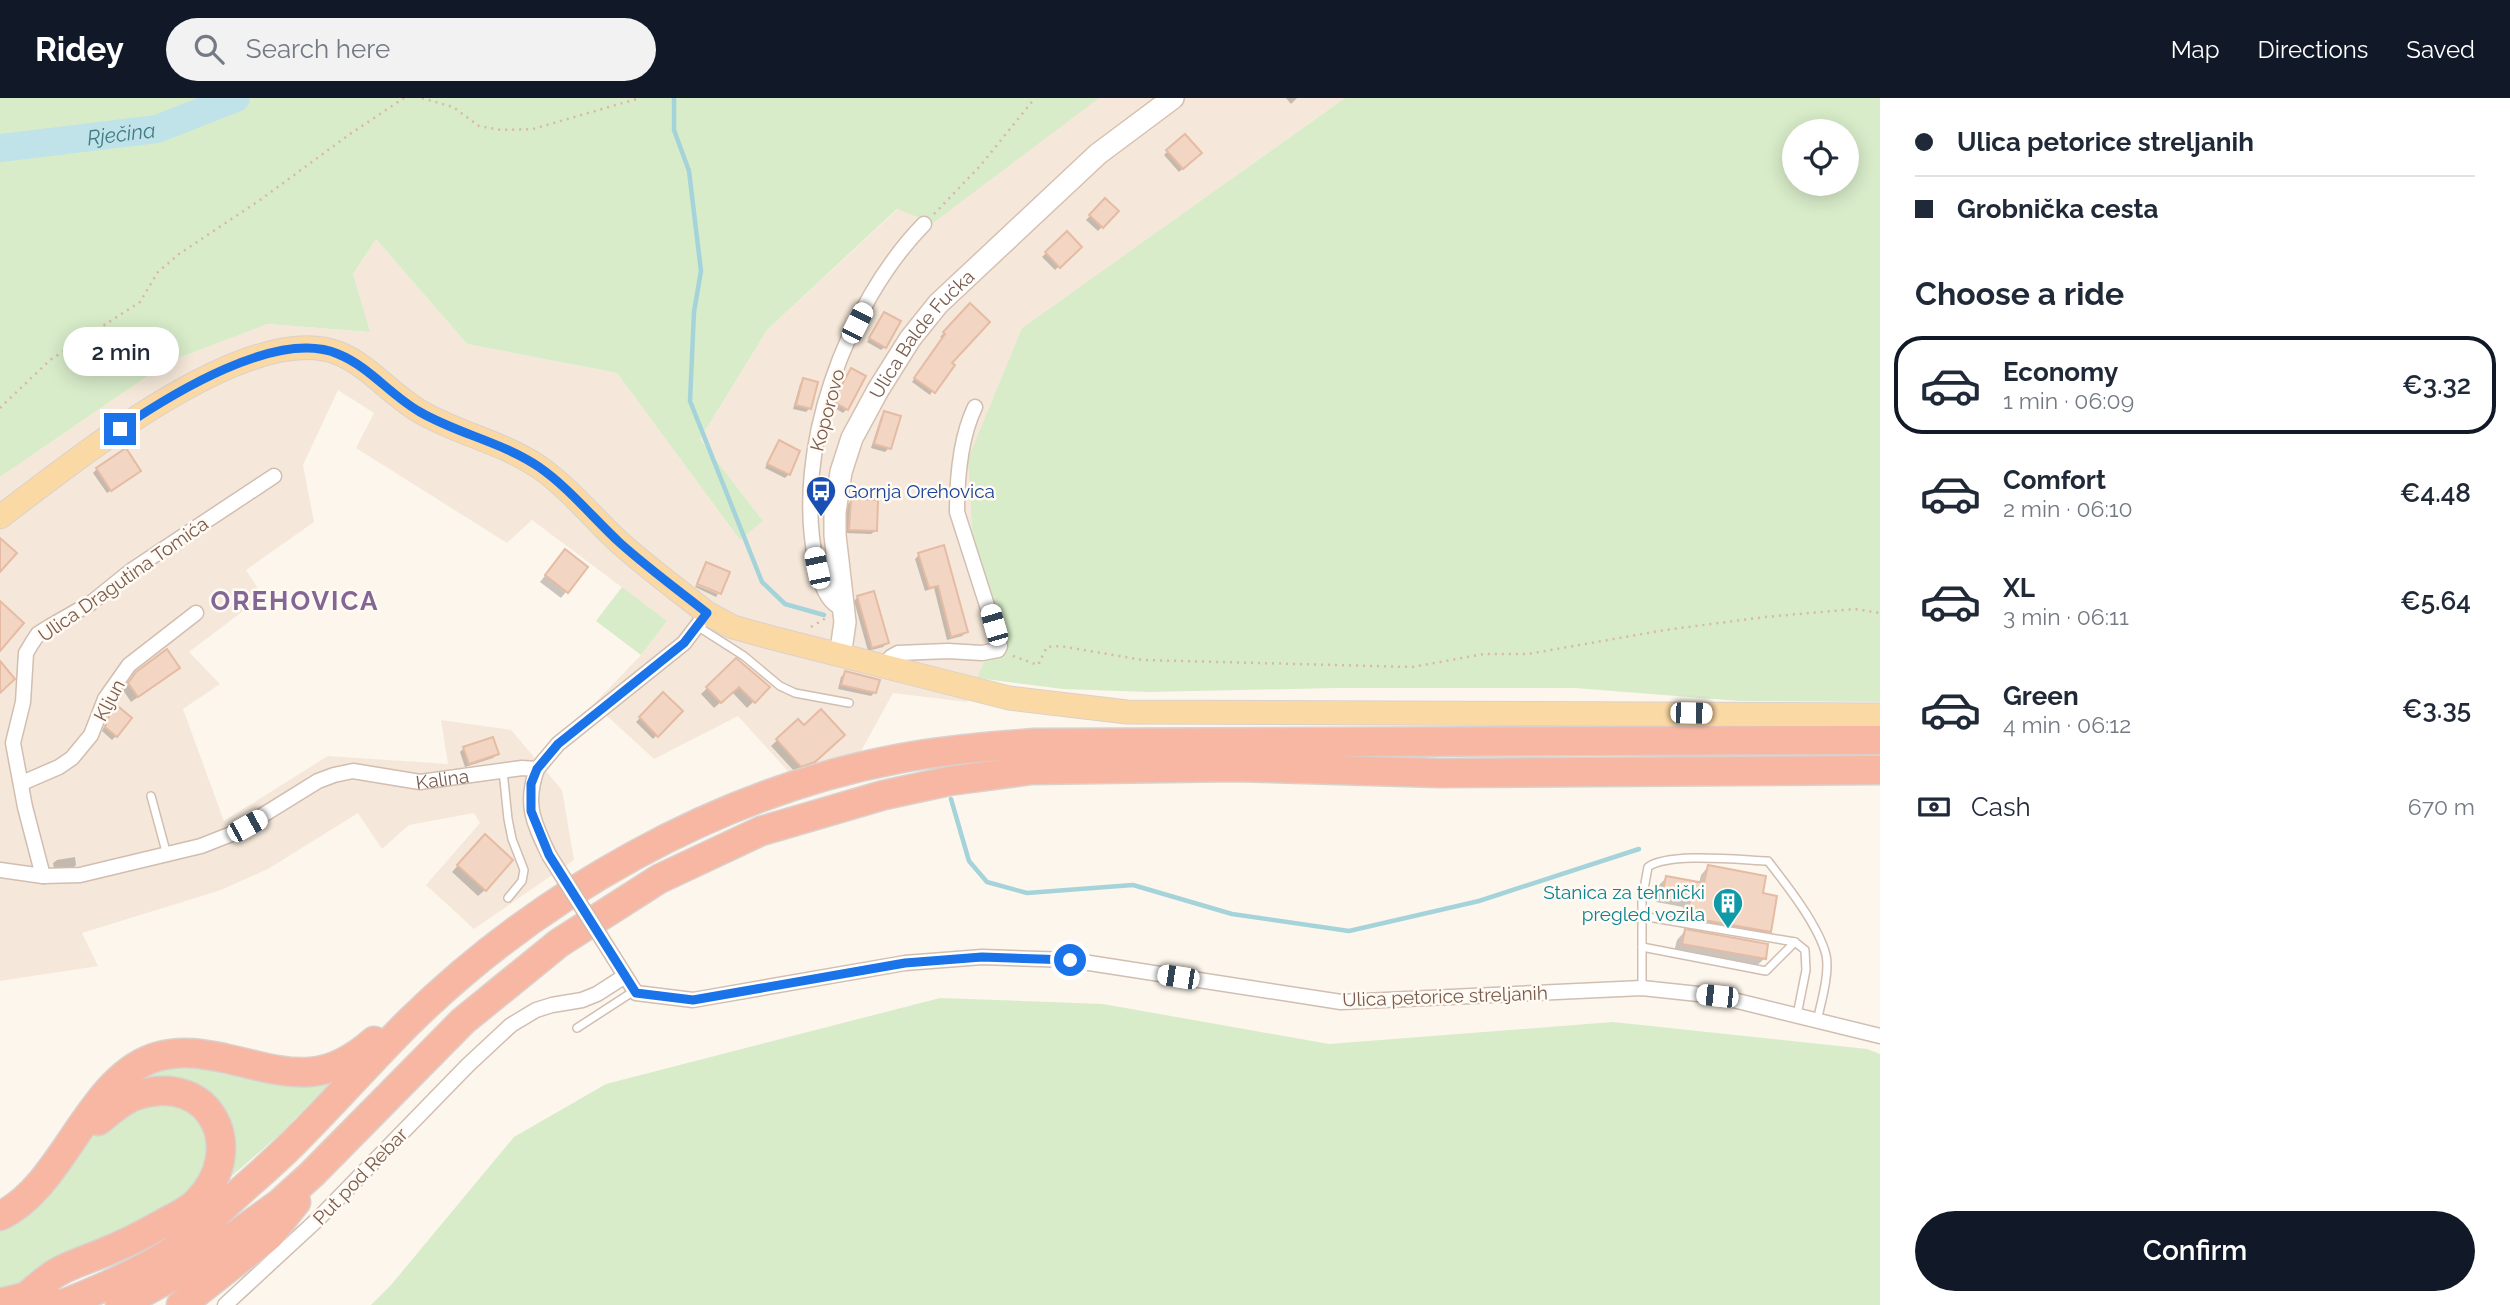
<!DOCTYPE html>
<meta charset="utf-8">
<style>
body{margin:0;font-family:Raleway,sans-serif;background:#f2f2f3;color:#1f2937;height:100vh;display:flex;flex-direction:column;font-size:26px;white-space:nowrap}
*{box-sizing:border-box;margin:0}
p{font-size:23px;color:#747a83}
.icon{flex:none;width:38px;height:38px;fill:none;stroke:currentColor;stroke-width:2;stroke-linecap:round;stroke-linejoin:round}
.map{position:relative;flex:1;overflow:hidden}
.panel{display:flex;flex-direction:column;background:#fff;width:630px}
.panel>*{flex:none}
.guide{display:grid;align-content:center;height:154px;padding:0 35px;background:#fff}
.tools{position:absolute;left:1782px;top:21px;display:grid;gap:14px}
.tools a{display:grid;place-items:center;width:77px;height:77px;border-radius:50%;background:#fff;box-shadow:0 4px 18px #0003;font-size:35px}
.end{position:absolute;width:32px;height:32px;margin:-16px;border:9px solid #1a73e8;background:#fff;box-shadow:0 0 0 4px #fff}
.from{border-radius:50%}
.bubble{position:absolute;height:49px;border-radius:24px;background:#fff;box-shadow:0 4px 18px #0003;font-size:23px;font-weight:600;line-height:49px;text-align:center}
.car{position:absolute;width:21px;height:42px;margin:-21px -10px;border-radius:9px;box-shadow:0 0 5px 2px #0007;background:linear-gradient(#fff 24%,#345 0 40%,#fff 0 76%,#345 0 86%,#fff 0)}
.guide b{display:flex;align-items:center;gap:24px;height:66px;font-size:26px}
.guide b+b{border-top:2px solid #e0e1e3}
.guide i{width:18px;height:18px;background:#1f2937}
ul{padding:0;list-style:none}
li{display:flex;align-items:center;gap:21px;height:98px;margin:0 14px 10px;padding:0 21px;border:4px solid transparent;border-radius:28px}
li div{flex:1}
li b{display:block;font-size:26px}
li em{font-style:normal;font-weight:600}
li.selected{border-color:#111827}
li>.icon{width:63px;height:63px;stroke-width:1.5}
h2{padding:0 35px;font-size:32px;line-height:84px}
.pay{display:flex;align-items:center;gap:18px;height:77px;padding:0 35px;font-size:26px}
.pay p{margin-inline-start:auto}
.cta{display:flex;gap:14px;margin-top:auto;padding:14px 35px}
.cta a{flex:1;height:80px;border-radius:42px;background:#111827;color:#fff;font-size:28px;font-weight:600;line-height:80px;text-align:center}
header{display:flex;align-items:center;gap:42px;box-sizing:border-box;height:98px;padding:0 35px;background:#111827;color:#fff}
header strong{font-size:33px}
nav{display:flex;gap:38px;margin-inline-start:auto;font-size:24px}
.search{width:490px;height:63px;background:#f2f2f3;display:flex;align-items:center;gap:18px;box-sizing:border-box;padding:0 24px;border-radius:38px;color:#747a83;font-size:26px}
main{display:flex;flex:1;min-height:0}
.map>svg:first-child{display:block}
</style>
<header>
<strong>Ridey</strong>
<div class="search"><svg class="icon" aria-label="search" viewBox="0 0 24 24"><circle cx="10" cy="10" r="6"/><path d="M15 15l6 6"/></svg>Search here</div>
<nav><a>Map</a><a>Directions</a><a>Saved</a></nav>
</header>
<main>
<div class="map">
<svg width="1880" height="1207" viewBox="0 0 1880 1207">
<rect width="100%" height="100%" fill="#fdf6ec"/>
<path fill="#f5e8da" d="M1097,0h248l-323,230 -47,247 16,71 -24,56 -74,-9 -38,69 -59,18 -58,-64 -84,43 -60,-55 47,-49 26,-34 -135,-101 -25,23 -151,-95 18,-35 -36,-23 -35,75 11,57 -68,48 17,26 -74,56 31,32 -37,25 41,112 104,-65 120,8 -7,-44 70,10 51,60 12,70 -100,69 -48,-44 54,-62 -6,-10 -65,12 -27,24 -24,-36 -90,56 -47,21 -139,43 16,33 -98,15v-504l168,-115 100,-38 101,8 -16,-58 23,-35 91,105 150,29 123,167 23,-19 -63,-82 67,-109 131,-121z"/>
<g fill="#d8ecc9" fill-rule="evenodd">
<path d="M0,0h1099l-166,125 -36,-14 -130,121 -67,109 63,82 -23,19 -123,-167 -150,-29 -91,-105 -23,35 17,58 -102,-8 -100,38 -168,115z"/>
<path d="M1345,0h535v604l-140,-1 -165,-13h-239l-187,4 -86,-3 -86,-11 14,-32 -16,-71 -7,-116 54,-131zM1794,33h52v53h-52z"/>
<path d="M622,489l45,34 -26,34 -45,-34z"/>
<path d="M940,900l163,6 226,40 284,-22 254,27 13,5v251h-1509l20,-20 123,-148 92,-53z"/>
<path d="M175,967l161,12 -57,58 -68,59 10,-80 -91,-32z"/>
<path d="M172,1002l41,26 -12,65 -201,106v-74l76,-78 58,-42z"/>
</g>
<g fill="#0003">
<path d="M1286,0h11l-6,6z"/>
<path d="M1168,53l31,2 -20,19 -15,-17z"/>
<path d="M1105,102l12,11 -19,20 -12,-11z"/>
<path d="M1067,135l12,13 -24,24 -13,-13z"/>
<path d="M970,207l-21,58 -19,32 -18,-13 30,-44 -2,-1z"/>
<path d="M881,220l4,29 -4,3 -14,-8z"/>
<path d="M851,272l-4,39 -4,4 -10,-6 3,-12z"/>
<path d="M804,282l6,28 -4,4 -13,-3 7,-25z"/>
<path d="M884,315l5,35 -4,4 -14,-4 10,-31z"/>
<path d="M779,344l10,32 -4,4 -20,-10z"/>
<path d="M97,371l38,5 -28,19 -14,-20z"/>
<path d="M851,403l24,30 -4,3 -25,-1 1,-28z"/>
<path d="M919,457l47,77 -4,4 -15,4 -13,-52 -9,3 -10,-32z"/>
<path d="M559,460l27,9 -25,31 -21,-16z"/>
<path d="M696,487l22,9 -2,3 -21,-10z"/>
<path d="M858,499l29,46 -4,4 -15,4 -14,-50z"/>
<path d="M736,563l32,26 -21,21 -15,-16 -18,16 -13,-14z"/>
<path d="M178,570l-47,34 -8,-12 14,-17z"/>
<path d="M845,575l30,19 -4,4 -33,-7 3,-12z"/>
<path d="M663,597l18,16 -28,28 -17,-17z"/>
<path d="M114,607l2,31 -4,4 -10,-9z"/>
<path d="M798,623l6,6 38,8 -35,33 -12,4 -24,-26z"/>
<path d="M464,650l33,6 -4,4 -28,9 -5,-15z"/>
<path d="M479,744l6,48 -7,6 -26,-24z"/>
<path d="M75,759l1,8 -4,4h-18l-1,-6 4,-3z"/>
<path d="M1708,769l53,28 8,36 -8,7 -81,-13 3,-18 -27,-5 3,-17 7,-7 33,5 2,-8z"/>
<path d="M1685,833l79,28 -9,8 -81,-15 3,-12z"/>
</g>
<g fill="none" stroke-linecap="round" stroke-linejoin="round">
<g stroke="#a5d3da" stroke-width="4.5">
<path d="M674,0v32l15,41 12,100 -7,41 -4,89 72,181 23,22 39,11"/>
<path d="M951,701l18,62 18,21 40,11 106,-8 99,29 117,17 130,-30 160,-52"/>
</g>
<path stroke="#bfe3e8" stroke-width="28" id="s1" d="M0,50l157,-19 79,-31"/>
</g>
<g fill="#f3d5c3" stroke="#e6bba3" stroke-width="2">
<path d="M1185,36l17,19 -19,16 -17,-19z"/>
<path d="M1105,100l14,13 -16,17 -14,-13z"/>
<path d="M1067,133l15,16 -22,21 -15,-16z"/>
<path d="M970,205l20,19 -38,41 3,2 -20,28 -21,-15 31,-44 -2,-2z"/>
<path d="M884,214l17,9 -15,27 -17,-10z"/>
<path d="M851,270l15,8 -18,34 -12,-7 3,-13z"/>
<path d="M803,280l15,4 -7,27 -15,-4z"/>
<path d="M884,313l17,5 -10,33 -17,-5z"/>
<path d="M779,342l21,11 -10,24 -23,-11z"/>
<path d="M126,350l15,23 -30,20 -15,-23z"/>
<path d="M851,401l27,1 -1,31 -28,-1z"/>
<path d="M0,440l17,15 -17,19z"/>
<path d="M944,447l24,87 -17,5 -13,-51 -9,2 -11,-35z"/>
<path d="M565,451l23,18 -20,26 -23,-18z"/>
<path d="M706,464l24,10 -9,22 -24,-10z"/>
<path d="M874,493l15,52 -17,5 -15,-52z"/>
<path d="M0,503l24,22 -24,28z"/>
<path d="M167,551l13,19 -42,29 -10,-14 8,-11z"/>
<path d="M736,560l34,29 -15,16 -16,-16 -18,16 -15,-16z"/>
<path d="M0,563l15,18 -15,14z"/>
<path d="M845,573l35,9 -4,13 -35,-8z"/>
<path d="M663,594l20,19 -25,26 -19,-20z"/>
<path d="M114,605l18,15 -15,19 -12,-10z"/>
<path d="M821,611l24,26 -30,27 -14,5 -25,-28 22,-20 6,6z"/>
<path d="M493,639l6,17 -30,10 -6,-17z"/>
<path d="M485,736l28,26 -27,31 -29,-26z"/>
<path d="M1708,767l58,11 -3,17 14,3 -6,36 -84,-15 3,-17 -28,-5 4,-19 38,7z"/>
<path d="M1685,831l83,15 -2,15 -84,-15z"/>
</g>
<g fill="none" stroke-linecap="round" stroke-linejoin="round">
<g stroke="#d1beb0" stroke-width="10">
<g id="lane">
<path d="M697,528l47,30 36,30 15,7 54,10"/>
<path d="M503,673l5,48 4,20 12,31 -2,11 -14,17"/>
<path d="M151,698l16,59"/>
<path d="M1642,818l153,26 -29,29 -124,-24"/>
<path d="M1795,844l10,8 1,20 -9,45"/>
<path d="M1642,890v-88l6,-33c21,-15 92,-7 120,-6 18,23 51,65 58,94 4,18 -5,48 -9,66"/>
<path d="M577,930l57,-37"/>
</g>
</g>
<g stroke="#d1beb0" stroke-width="17">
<g id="street">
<path d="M844,511c-19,-6 -24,-29 -28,-47 -24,-111 30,-258 108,-338"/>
<path d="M884,568l7,-9 7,-4 50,-2 34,2 16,-3 2,-4 -43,-134c0,-34 3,-74 18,-105"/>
<path d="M537,671c-13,36 -3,54 12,86"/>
<path d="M22,685l37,-16 13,-9 19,-23 14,-36 24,-34 67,-52"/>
<path id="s2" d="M0,772l43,6 37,-1 121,-29 33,-13 84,-52 16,-6 19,-4 67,11 102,-14 15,1 21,-25 126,-101 23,-30"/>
<path d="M43,778l-18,-69 -12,-64 10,-41 3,-49 6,-10 6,-9 11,-7 42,-24 41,-33 142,-94"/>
<path d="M614,860l22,35 57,7 212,-37 77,-6 88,3 271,42 301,-14 75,8 163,40"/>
<path d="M225,1207l93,-86 150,-154 43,-40 25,-15 16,-5 30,-5 15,-6 28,-18"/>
</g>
</g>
<g stroke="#d6c0b0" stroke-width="24">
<g id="secondary">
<path id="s3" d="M837,556l5,-11 3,-21 -10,-87v-23l6,-40 11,-34 26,-48 32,-51 28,-35 160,-150 75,-56"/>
</g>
</g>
<g stroke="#dad1cd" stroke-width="25">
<path id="primary" d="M0,419c70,-52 247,-199 338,-164 32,13 52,41 81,58 39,23 83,31 120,56 29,20 55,52 81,76 28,25 58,47 87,70l26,14 36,10 240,61 118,14 753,3"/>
</g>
<g stroke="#dad1cd" stroke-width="31">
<g id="highway">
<path d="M0,1118c65,-30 89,-142 160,-160 22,-6 43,-2 64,2 62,14 97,30 150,-17"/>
<path d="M27,1198c9,-8 19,-17 29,-23 15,-9 33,-14 49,-21 20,-8 39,-18 57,-28 12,-7 27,-13 36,-23 50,-52 13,-129 -60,-106 -15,4 -28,17 -40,26"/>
<path d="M0,1205l45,-11"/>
<path d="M61,1207c47,-19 94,-39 134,-70 13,-10 24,-25 37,-36 23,-21 47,-41 68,-63 37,-37 71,-76 108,-113 130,-128 309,-230 489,-264 45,-9 91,-12 138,-16l845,-3"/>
<path d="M120,1207l77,-42 83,-60 32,-29 151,-153 96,-78 100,-64 102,-48 123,-36 65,-14 82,-11 203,-3 205,6 441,-3"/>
<path d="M181,1207l88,-69 27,-34"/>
</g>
</g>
<g stroke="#d9b8a5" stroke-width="2.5" stroke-dasharray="2 5" stroke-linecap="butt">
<path d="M422,0l31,9 26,19 22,4 32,-1 107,-31"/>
<path d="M934,116l46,-48 55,-68"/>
<path d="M0,310l50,-48 90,-58 18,-30 21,-18 81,-54 90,-66 54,-36"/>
<path d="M811,529l15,-9"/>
<path d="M1013,558l25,9 9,-18 13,-1 83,14 269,7 72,-13h44l137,-24 100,-13 90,-8 25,4"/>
</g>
<use href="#lane" stroke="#fff" stroke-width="7"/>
<use href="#street" stroke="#fff" stroke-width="14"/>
<use href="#secondary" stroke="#fff" stroke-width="21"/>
<use href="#primary" stroke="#fbd9a5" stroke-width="23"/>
<use href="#highway" stroke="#f7b7a3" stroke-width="28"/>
<g stroke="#d1beb0" stroke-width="17" stroke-linecap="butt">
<path id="street-bridge" d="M549,757l65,103"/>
</g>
<use href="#street-bridge" stroke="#fff" stroke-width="14"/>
</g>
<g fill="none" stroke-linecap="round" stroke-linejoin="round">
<path stroke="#1a73e8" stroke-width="9" d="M120,331c50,-34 157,-101 218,-75 32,13 52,41 82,58 38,22 82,30 119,55 29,20 55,52 81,76 28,25 58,47 87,70l-23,30 -126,101 -21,25 -6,15v27l18,44 87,138 57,7 212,-37 77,-6 88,3"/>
</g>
<defs>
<g id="bus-pin" transform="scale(1.575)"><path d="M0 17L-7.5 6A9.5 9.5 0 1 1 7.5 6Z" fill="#1a4fb4" stroke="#fffaf3"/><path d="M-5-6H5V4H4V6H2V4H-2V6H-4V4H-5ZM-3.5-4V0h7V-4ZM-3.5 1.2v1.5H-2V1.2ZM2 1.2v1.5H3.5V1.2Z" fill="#fff"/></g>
<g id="building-pin" transform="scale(1.575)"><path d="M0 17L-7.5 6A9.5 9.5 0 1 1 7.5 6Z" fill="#0f9aa8" stroke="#fffaf3"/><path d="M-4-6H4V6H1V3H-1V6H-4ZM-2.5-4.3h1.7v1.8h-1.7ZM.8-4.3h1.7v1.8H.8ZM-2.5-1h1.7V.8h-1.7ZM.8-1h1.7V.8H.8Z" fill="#fff"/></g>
</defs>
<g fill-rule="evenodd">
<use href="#bus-pin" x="821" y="393"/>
<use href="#building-pin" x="1728" y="805"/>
</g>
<g text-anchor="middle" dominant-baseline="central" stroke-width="5" stroke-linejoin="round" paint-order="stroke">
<g font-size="19" fill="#7a5c4d" stroke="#fffaf3">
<text stroke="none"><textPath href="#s3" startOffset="346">Ulica Balde Fućka</textPath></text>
<text transform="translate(827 312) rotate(-75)">Koporovo</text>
<text transform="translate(123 481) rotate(-35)">Ulica Dragutina Tomića</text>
<text transform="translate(109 602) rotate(-62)">Kljun</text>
<text stroke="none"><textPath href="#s2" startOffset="466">Kalina</textPath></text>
<text transform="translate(1445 898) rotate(-2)">Ulica petorice streljanih</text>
<text transform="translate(360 1078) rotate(-46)">Put pod Rebar</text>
</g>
<g font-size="19" fill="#164399" stroke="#fffaf3" text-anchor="start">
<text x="844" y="393">Gornja Orehovica</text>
</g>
<g font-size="19" fill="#0d838f" stroke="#fffaf3" text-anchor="end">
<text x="1705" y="794">Stanica za tehnički<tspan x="1705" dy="22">pregled vozila</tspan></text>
</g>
<g font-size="21" font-style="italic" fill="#437c86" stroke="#fffaf3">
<text stroke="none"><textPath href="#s1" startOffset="122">Rječina</textPath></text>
</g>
<g font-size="26" font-weight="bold" letter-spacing="2" fill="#846695" stroke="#fffaf3">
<text x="295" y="503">OREHOVICA</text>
</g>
</g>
</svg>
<div class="tools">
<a><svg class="icon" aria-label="locate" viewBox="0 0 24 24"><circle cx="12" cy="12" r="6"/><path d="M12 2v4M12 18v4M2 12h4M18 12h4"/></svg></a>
</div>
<i class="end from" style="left:1070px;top:862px"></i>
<i class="end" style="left:120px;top:331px"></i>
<div class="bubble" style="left:63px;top:229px;width:116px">2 min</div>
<i class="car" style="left:857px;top:225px;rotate:27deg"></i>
<i class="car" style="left:817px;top:470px;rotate:348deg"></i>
<i class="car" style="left:994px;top:527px;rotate:344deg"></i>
<i class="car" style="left:1691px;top:615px;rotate:91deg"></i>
<i class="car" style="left:247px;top:728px;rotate:61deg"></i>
<i class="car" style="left:1178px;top:879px;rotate:279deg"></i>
<i class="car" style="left:1717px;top:898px;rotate:276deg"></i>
</div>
<section class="panel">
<div class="guide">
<b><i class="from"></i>Ulica petorice streljanih</b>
<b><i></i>Grobnička cesta</b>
</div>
<h2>Choose a ride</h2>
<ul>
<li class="selected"><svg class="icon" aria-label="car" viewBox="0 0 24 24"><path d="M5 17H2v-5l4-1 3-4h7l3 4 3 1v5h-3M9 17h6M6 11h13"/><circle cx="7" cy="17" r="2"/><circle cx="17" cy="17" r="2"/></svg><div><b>Economy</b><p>1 min · 06:09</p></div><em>€3.32</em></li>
<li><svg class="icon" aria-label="car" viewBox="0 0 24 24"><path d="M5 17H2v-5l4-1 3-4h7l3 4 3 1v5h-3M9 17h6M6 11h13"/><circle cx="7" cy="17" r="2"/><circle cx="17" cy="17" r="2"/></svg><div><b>Comfort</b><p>2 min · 06:10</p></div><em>€4.48</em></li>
<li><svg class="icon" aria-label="car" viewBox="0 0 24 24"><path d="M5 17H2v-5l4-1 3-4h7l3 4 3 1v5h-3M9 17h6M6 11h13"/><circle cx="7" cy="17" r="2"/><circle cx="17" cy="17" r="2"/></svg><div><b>XL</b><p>3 min · 06:11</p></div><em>€5.64</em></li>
<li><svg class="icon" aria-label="car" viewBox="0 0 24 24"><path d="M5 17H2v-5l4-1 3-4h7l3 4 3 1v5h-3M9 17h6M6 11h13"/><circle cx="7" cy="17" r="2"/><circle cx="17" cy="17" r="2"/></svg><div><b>Green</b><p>4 min · 06:12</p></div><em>€3.35</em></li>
</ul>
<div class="pay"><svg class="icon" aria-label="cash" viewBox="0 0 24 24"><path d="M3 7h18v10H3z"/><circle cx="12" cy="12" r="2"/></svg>Cash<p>670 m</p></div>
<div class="cta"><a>Confirm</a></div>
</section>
</main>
